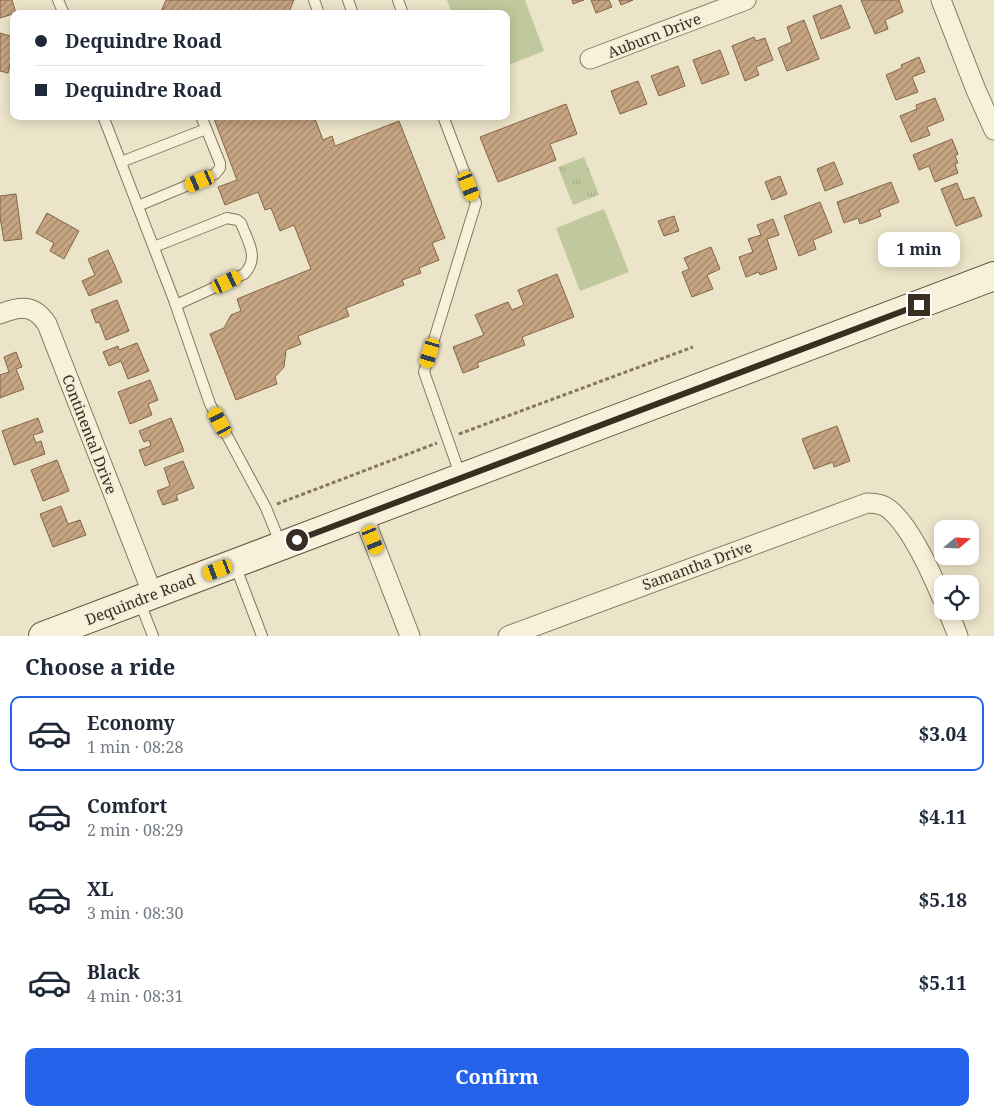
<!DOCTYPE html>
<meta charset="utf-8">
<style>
body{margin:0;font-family:"Noto Serif",serif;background:#f2f2f3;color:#1f2937;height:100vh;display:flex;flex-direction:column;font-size:19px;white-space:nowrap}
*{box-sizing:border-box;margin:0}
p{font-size:16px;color:#747a83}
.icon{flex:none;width:28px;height:28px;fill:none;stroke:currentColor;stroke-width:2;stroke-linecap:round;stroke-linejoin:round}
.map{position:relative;height:636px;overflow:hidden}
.sheet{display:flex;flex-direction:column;background:#fff;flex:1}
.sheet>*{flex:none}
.top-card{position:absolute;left:10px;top:10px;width:500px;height:110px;border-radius:10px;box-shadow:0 2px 12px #0003;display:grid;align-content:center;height:110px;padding:0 25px;background:#fff}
.needle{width:32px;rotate:71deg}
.controls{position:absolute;left:934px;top:520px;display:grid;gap:10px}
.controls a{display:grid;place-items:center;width:45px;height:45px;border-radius:10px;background:#fff;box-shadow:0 2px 12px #0003;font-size:25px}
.end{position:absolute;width:22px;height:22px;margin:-11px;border:6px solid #382e21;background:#fff;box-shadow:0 0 0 2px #fff}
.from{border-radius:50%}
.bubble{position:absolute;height:35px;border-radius:10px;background:#fff;box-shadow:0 2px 12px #0003;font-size:16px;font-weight:700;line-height:35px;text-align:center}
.car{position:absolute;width:15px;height:30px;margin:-15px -8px;border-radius:6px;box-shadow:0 0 4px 1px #0007;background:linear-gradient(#f5c518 24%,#345 0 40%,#f5c518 0 76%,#345 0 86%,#f5c518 0)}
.top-card b{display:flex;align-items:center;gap:18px;height:48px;font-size:19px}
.top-card b+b{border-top:1px solid #e0e1e3}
.top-card i{width:12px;height:12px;background:#1f2937}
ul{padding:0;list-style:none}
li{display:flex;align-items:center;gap:15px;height:75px;margin:0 10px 8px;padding:0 15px;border:2px solid transparent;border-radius:10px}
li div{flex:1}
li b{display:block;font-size:19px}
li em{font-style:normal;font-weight:700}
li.current{border-color:#2563eb}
li>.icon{width:45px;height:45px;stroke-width:1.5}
h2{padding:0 25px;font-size:22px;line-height:60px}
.cta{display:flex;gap:10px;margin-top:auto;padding:10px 25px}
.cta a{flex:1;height:58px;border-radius:10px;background:#2563eb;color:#fff;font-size:20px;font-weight:700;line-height:58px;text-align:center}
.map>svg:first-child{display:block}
</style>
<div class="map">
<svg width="994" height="636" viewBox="0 0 994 636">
<defs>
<pattern id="park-tufts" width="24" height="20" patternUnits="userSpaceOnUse" patternTransform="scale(1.25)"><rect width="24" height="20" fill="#c0c99d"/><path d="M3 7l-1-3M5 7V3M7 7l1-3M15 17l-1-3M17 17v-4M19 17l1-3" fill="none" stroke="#a6ad87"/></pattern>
<pattern id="building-hatch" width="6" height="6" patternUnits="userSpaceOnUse" patternTransform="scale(1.25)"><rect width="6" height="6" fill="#c6a582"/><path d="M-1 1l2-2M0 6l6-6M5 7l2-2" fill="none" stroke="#a2876a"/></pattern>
</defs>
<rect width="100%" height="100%" fill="#ebe4c9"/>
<g fill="#c0c99d">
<path d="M447,0h78l19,51 -38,15v-52h-54z"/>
<path d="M604,209l25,63 -49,19 -24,-63z"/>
</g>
<path fill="url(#park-tufts)" d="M584,157l15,38 -26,10 -15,-38z"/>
<g fill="url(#building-hatch)" stroke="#846547">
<path d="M0,0h12l4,13 -16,5z"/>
<path d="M166,0h128l-6,14h-128z"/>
<path d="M572,0h12l-11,4z"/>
<path d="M591,0h18l3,7 -16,6z"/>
<path d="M619,0h14l-12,5z"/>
<path d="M861,0h38l4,12 -18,8 3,9 -13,5z"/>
<path d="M841,5l9,23 -29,11 -8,-23z"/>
<path d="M804,20l15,39 -32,12 -9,-23 14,-6 -5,-15z"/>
<path d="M0,33l14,4v12l-6,24 -8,-2z"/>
<path d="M754,37l2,4 9,-3 8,22 -17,7 3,8 -14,6 -13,-35z"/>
<path d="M720,50l9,24 -27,10 -9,-24z"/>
<path d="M919,57l6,15 -13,5 6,15 -22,8 -10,-25 16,-7 -1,-3z"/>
<path d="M678,66l7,20 -26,10 -8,-20z"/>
<path d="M638,81l9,23 -27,10 -9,-23z"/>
<path d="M935,98l9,22 -17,7 3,8 -19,7 -11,-26 17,-7 -1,-4z"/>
<path d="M566,104l11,30 -27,10 6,16 -58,22 -18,-45z"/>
<path d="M213,116h101l9,24 9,-4 3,10 64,-25 46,117 -13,5 7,17 -20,8 2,5 -19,7 2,5 -58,23 3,8 -51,20 3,8 -15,6 -2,17 -9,10 2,7 -41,16 -26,-66 14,-6 7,-13 10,-4 -4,-12 74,-30 -17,-44 -14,6 -9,-23 -6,2 -7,-18 -33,13 -7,-18 19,-7z"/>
<path d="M952,139l6,15 -3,2 3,7 -3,1 3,9 -23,9 -6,-16 -10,4 -6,-15z"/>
<path d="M834,162l9,22 -18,7 -8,-22z"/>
<path d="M780,176l7,18 -15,6 -7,-18z"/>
<path d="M891,182l8,20 -20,8 2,6 -21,8 -2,-6 -14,5 -7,-21z"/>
<path d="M957,183l7,17 10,-3 8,19 -26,10 -15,-37z"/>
<path d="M16,194l6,45 -18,2 -4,-24v-21z"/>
<path d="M820,202l12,30 -19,8 3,9 -17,7 -15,-40z"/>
<path d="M47,213l32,18 -15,28 -14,-8 4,-8 -18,-10z"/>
<path d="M674,216l5,15 -15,5 -6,-15z"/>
<path d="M773,219l6,16 -12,4 10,30 -17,6 -1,-3 -13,5 -7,-20 14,-5 -5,-13 13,-4 -4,-10z"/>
<path d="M711,247l9,22 -13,6 6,14 -21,8 -10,-25 7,-3 -5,-11z"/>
<path d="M108,250l14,32 -33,14 -7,-15 13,-6 -7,-16z"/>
<path d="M557,274l17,43 -52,20 3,8 -48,18 2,4 -16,6 -10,-26 31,-12 -9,-20 33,-13 4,8 12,-5 -6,-15z"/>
<path d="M117,300l12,31 -23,9 -7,-18 -3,1 -5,-13z"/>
<path d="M137,343l12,28 -21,8 -7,-18 -12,5 -6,-14 15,-6 1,4z"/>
<path d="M16,352l6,15 -6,2 8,20 -24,9v-23l9,-3 -5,-15z"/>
<path d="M150,380l8,20 -10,4 4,11 -22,9 -12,-32z"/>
<path d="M38,418l5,14 -10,3 3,8 5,-2 4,13 -31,11 -12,-34z"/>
<path d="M171,418l13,33 -39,15 -6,-16 12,-4 -2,-6 -5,2 -5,-11z"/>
<path d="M837,426l13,35 -16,6 -1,-5 -19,7 -12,-30z"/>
<path d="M57,460l12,31 -26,10 -12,-31z"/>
<path d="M183,461l11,27 -18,7 2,5 -15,5 -6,-14 13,-5 -6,-18z"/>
<path d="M61,506l7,18 12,-4 6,15 -33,12 -13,-33z"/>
</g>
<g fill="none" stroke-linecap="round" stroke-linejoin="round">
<g stroke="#86785f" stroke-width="12">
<g id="lane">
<path d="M58,0l6,14"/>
<path d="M314,0l5,14"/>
<path d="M348,0l5,14"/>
<path d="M398,0l5,14"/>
<path d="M103,116l71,184 36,104 56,104 15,37"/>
<path d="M443,116l33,87 -52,169 37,105"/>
<path d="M121,162l85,-33"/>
<path d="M138,206l77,-32 5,-6v-5l-19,-47"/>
<path d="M154,247l73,-29 10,2 4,3c7,19 19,35 3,51l-68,31"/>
<path d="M235,565l27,71"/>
<path d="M139,600l14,36"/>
</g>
</g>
<g stroke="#86785f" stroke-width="21">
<g id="street">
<path d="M941,0l35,90 18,40"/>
<path d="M590,59l156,-59"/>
<path d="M0,314c20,-8 34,-10 47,10l106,271"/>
<path d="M363,515l47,121"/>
<path d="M948,611l10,25"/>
<path d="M508,636l359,-133c8,0 16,1 22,6 22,18 42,63 53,89"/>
</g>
</g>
<g stroke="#685942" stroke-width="30">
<path id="secondary" d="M43,636l951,-360"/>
</g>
<g stroke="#86785f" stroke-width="3" stroke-dasharray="4 2.5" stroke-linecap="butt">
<path d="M459,434l234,-87"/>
<path d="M277,504l160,-61"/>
</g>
<use href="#lane" stroke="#f7f1dc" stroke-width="10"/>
<use href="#street" stroke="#f7f1dc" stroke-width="19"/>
<use href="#secondary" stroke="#f7f1dc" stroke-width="28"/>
</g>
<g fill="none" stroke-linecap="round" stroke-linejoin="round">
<path stroke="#382e21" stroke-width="6" d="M297,540l622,-235"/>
</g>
<g text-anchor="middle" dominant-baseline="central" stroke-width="4" stroke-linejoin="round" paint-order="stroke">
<g font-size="15" fill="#382e21" stroke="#f3eed8">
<text transform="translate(654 35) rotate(-21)">Auburn Drive</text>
<text transform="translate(90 434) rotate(69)">Continental Drive</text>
<text transform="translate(697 565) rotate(-20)">Samantha Drive</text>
<text transform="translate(140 599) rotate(-21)">Dequindre Road</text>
</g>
</g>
</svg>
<div class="controls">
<a><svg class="needle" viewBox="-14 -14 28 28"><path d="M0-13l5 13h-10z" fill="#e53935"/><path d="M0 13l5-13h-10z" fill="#747a83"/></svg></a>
<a><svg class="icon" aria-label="locate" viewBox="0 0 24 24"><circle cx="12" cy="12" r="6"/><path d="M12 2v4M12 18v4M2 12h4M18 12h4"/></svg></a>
</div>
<i class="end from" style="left:297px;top:540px"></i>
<i class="end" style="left:919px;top:305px"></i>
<div class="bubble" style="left:878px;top:232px;width:82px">1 min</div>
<i class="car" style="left:200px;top:181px;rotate:247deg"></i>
<i class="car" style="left:469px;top:186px;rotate:159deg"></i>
<i class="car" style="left:227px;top:282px;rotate:64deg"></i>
<i class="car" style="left:430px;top:353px;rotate:197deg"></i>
<i class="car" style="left:220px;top:422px;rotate:332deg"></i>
<i class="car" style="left:373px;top:540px;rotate:158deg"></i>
<i class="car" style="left:218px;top:570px;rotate:249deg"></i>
<div class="top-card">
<b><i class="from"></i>Dequindre Road</b>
<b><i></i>Dequindre Road</b>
</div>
</div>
<section class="sheet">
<h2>Choose a ride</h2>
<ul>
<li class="current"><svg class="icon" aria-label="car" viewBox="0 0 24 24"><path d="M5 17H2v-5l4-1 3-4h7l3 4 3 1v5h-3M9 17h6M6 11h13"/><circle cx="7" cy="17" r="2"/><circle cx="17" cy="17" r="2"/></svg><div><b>Economy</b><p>1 min · 08:28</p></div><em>$3.04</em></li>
<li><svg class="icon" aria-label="car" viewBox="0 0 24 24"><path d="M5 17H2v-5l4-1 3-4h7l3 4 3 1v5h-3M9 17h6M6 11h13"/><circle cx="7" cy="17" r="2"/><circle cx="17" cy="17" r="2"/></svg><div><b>Comfort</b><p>2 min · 08:29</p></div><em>$4.11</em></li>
<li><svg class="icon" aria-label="car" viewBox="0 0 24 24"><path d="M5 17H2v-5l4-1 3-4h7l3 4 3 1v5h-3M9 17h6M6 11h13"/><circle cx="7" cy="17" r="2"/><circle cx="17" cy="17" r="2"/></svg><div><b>XL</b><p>3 min · 08:30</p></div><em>$5.18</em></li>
<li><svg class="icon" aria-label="car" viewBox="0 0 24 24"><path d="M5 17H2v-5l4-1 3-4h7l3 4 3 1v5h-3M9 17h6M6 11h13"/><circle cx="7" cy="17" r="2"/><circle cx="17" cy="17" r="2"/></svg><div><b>Black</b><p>4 min · 08:31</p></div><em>$5.11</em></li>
</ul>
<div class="cta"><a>Confirm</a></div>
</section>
